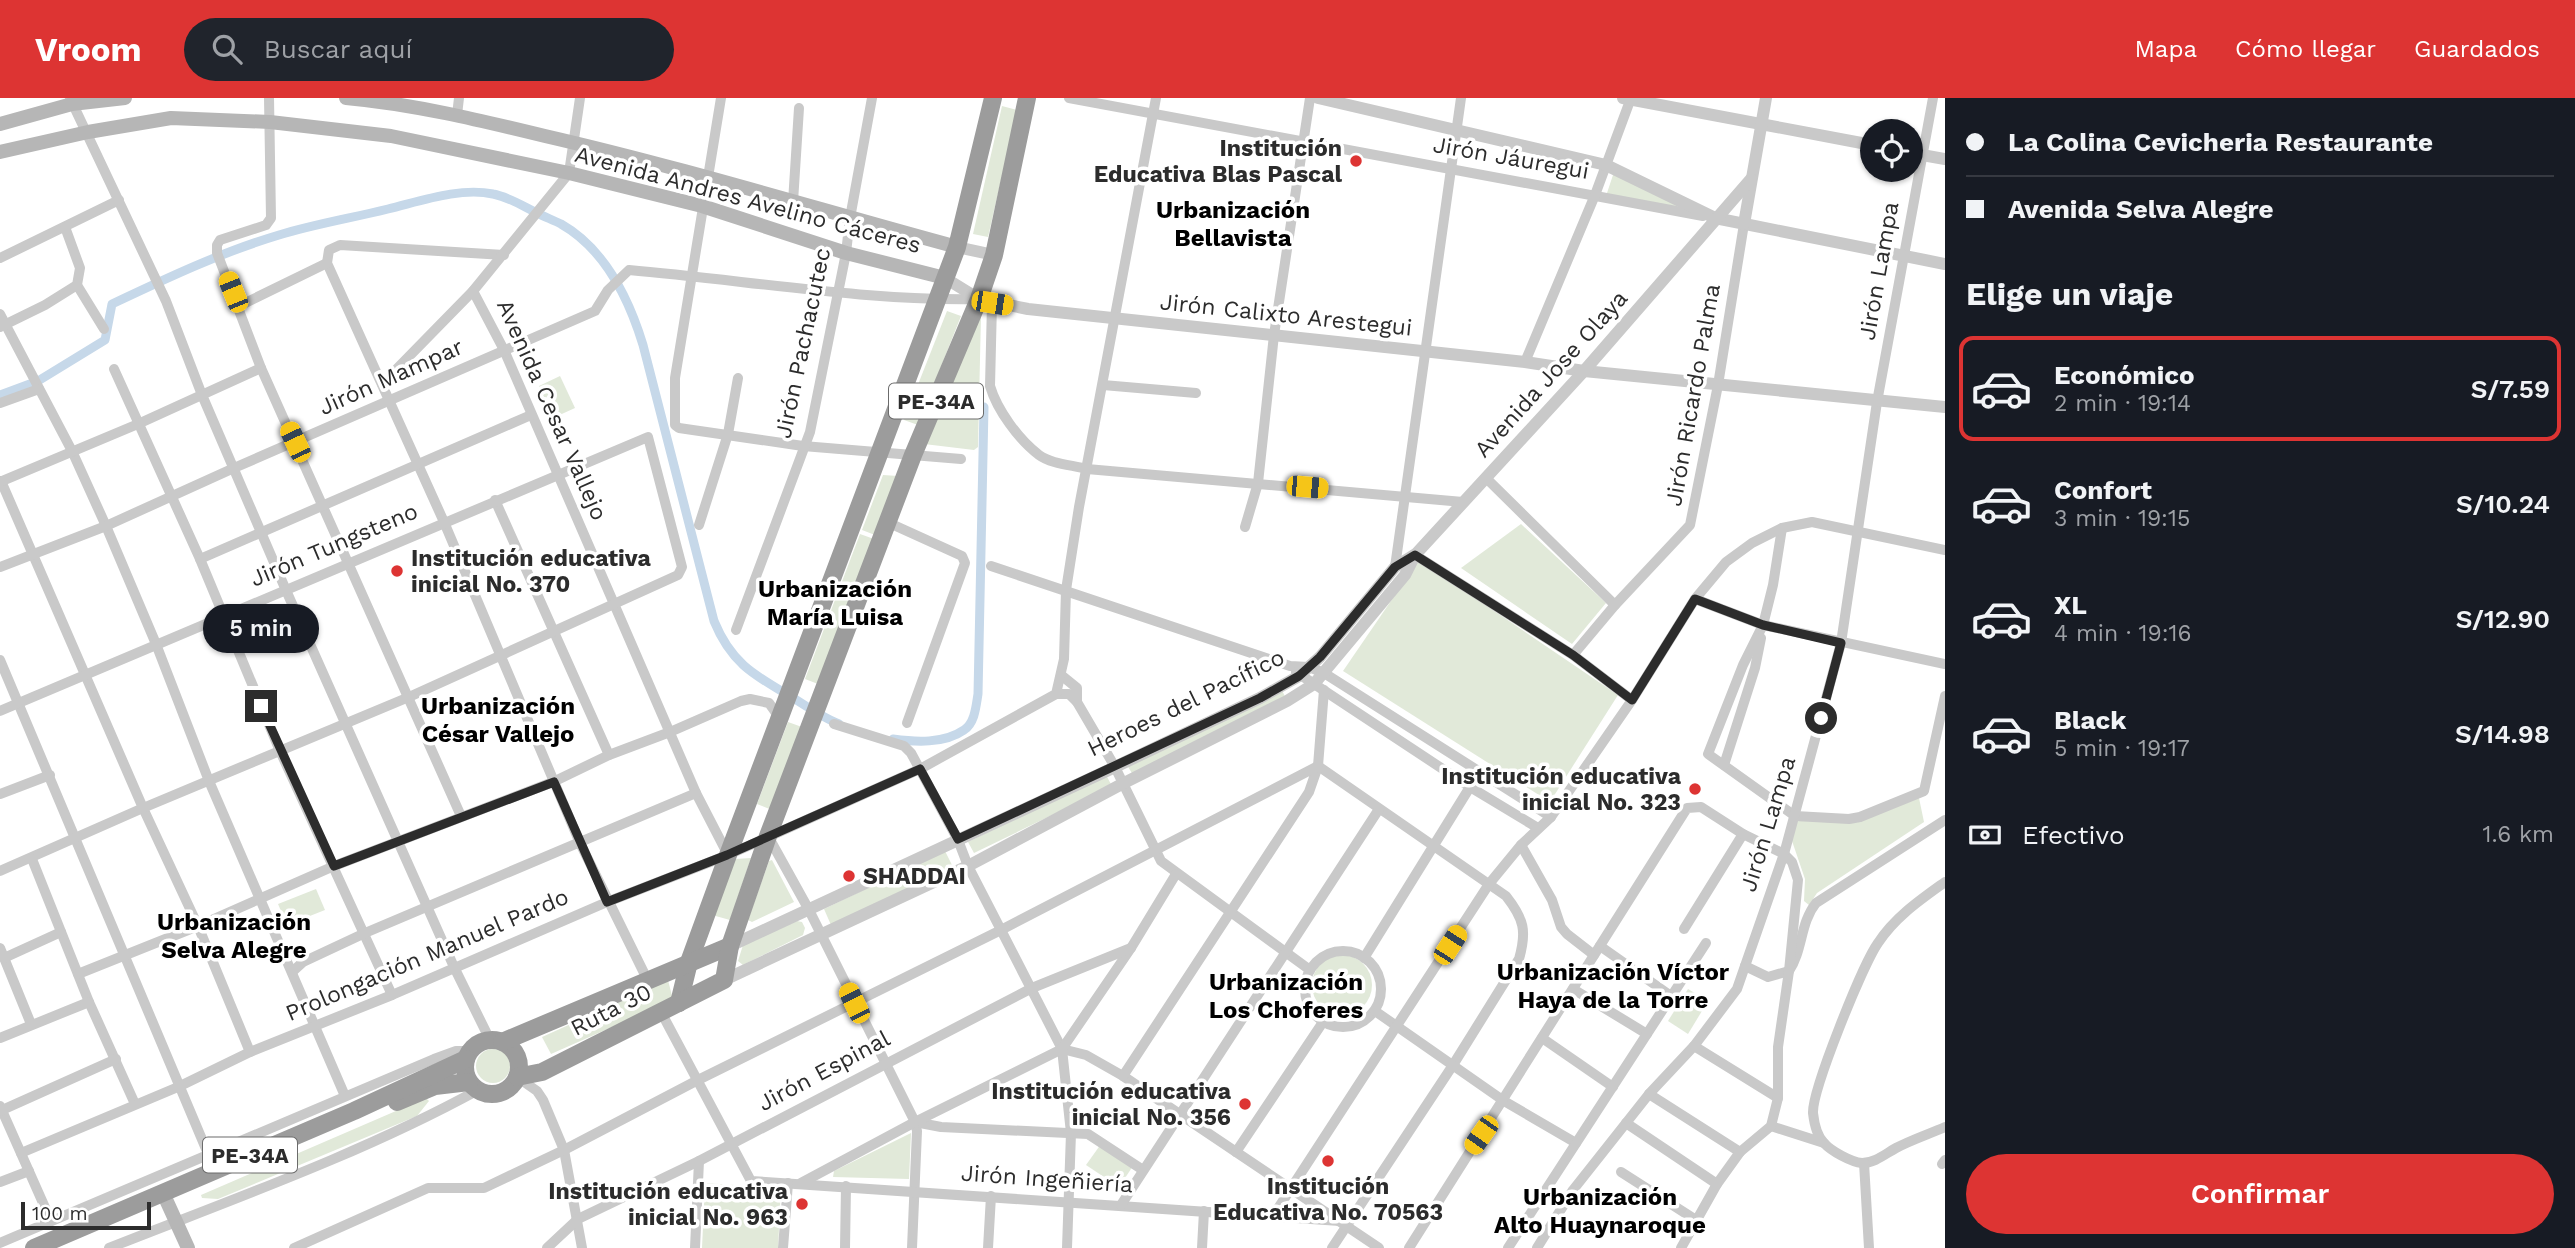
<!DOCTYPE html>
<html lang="es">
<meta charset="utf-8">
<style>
body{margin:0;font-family:"Work Sans",sans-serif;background:#20242c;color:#f1f3f6;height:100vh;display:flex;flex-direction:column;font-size:26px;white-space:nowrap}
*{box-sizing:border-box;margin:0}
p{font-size:23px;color:#9ea1a6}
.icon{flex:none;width:38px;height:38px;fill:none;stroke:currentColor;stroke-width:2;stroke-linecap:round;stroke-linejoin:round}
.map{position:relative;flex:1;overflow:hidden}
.drawer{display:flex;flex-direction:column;background:#171b24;width:630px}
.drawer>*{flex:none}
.banner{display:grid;align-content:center;height:154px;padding:0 21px;background:#171b24}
.controls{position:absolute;left:1860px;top:21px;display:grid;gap:14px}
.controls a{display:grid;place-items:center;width:63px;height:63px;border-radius:50%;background:#171b24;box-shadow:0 2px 5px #0004;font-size:35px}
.scale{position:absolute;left:21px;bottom:18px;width:130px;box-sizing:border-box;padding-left:7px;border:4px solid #2c2c2c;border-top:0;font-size:19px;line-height:24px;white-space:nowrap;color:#2c2c2c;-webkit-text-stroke:5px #fff;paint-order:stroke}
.end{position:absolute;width:32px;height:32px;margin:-16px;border:9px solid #2c2c2c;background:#fff;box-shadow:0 0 0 4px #fff}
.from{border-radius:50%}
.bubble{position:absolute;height:49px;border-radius:24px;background:#171b24;box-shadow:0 2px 5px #0004;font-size:23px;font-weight:600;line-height:49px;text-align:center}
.car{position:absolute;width:21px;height:42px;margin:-21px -10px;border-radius:9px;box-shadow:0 0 5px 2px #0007;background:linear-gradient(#f5c518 24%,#345 0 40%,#f5c518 0 76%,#345 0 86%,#f5c518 0)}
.banner b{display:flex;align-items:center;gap:24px;height:66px;font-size:26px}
.banner b+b{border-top:2px solid #363941}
.banner i{width:18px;height:18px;background:#f1f3f6}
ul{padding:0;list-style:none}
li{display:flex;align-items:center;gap:21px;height:105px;margin:0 14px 10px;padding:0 7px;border:4px solid transparent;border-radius:14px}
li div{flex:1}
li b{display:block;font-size:26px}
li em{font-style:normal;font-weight:600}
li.active{border-color:#dd3433}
li>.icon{width:63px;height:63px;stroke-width:1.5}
h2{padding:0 21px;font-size:32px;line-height:84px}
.pay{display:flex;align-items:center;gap:18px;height:77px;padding:0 21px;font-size:26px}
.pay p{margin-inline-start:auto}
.button{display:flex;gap:14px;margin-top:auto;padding:14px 21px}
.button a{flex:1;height:80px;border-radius:42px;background:#dd3433;color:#fff;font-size:28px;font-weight:600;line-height:80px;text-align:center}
header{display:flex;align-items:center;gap:42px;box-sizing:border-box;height:98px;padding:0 35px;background:#dd3433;color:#fff}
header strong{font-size:33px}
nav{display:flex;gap:38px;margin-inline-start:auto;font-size:24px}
.search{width:490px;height:63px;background:#20242c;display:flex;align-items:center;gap:18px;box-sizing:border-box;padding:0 24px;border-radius:38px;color:#9ea1a6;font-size:26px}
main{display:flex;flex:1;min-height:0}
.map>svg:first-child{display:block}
</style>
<header>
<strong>Vroom</strong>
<div class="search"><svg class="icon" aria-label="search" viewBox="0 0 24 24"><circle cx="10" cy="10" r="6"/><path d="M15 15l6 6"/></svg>Buscar aquí</div>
<nav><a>Mapa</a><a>Cómo llegar</a><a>Guardados</a></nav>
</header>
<main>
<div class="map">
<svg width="1945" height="1150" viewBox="0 0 1945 1150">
<rect width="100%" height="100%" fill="#fff"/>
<g fill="#e1e9d9">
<path d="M1002,8l15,4 -29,127 -15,-3z"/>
<path d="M1614,74l63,33 -1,2 -70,-11z"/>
<path d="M947,213l14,5 -43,109 -14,-5z"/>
<path d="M981,217l-3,132 -4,3 -50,-6z"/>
<path d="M560,278l15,32 -22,10 -14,-32z"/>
<path d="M883,377l15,1 -23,59 -13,-5z"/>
<path d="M1521,426l85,79 -34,41 -111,-76z"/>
<path d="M860,436l14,5 -56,145 -13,-5z"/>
<path d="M1419,462l199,135 -68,107 -207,-131z"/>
<path d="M1282,592l4,9 -153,76 -6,-10z"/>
<path d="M788,624l14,5 -30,83 -15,-6z"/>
<path d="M1106,677l6,11 -138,67 -6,-11z"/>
<path d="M1919,700l5,24 -107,71 -8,12 -5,-4 1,-22 -14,-41 3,-15 7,-3 52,2z"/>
<path d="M945,753l8,16 -122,58 -7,-16z"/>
<path d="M751,760l-21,62 -18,-5 23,-56z"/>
<path d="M772,762l22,42 -42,20 -4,-2 21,-59z"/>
<path d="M316,791l9,21 -38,15 -9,-21z"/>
<path d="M797,823l5,1 3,6 -2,7 -60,30 -5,-4 5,-16z"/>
<circle cx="1342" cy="887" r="30"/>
<path d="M668,882l5,20 -122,54 -9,-17z"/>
<path d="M1688,891l20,12 -20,33 -20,-13z"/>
<circle cx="493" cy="968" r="17"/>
<path d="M426,1000l3,3 -12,15 -199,83 -16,-1 -1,-3z"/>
<path d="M911,1035l-2,46 -76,-2 1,-6z"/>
<path d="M1101,1046l32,22 -14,21 -33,-22z"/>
<path d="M705,1085l76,5 -3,60h-76z"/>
</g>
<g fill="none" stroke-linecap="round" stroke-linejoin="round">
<g stroke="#c6d8e9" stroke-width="9">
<path d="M0,297l38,-14 67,-41 7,-36c55,-26 110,-52 167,-69 36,-11 73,-17 109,-26 33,-8 72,-22 105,-15 16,3 30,12 44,19 8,4 16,7 24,11 44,25 68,75 82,121l71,276c18,44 42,55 81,78 14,9 29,19 44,25"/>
<path d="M893,641c22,3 51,5 71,-9 11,-7 12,-24 14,-36l6,-287"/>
</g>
<g stroke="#c9c9c9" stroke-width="10">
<path d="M70,0l96,203 36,94 83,193 169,379 36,73"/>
<path d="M269,0l2,120 -5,7 -46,15 -3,5v8l44,115 200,448"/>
<path d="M721,0l-46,280v47l4,3 124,18 158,13"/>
<path d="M1069,0l634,118"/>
<path d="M457,17l2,-17"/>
<path d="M793,104l6,-94"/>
<path d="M504,157l-164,-10 -11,5 -2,13 117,259 136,321 67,136"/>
<path d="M0,160l119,-58"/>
<path d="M77,187l27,44"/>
<path d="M473,193l31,59 192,443 32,62"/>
<path d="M992,205l-2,83c7,24 29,54 49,69 12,9 33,10 48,14l376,33"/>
<path d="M239,208l88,-43"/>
<path d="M0,216l72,137 34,75 50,118 53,137 136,315"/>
<path d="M0,229l45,-22 32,-20 3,-17 -15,-41"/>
<path d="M1525,264l70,-167 36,-97"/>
<path d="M114,271l86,190 80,192 112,244"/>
<path d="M382,286l91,-93 96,-118 11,-75"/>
<path d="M1103,287l93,8"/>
<path d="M0,305l39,-14"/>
<path d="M1486,380l129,127"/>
<path d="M1,383l142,327 55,118 52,126"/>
<path d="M0,384l138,-58 123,-56"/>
<path d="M495,402l114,255"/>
<path d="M887,424l75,34 3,7 -58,160"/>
<path d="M699,427l29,-91 10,-56"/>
<path d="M1245,429l13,-44 16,-148 36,-237"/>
<path d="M1782,430l-9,57 -10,40 -20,40 -35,89 87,62 54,3 11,-2 64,-26 21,-95"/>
<path d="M1415,457l158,100 59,45"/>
<path d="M200,461l331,-144"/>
<path d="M991,468l299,100 19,1 15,6 227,144"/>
<path d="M0,469l106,-41 128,-58 361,-157 13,-21 21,-20c116,10 233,31 350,29"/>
<path d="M1395,469l66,-469"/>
<path d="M1695,501l68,26 182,39"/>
<path d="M736,532l74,-198 36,-179 4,-35 22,-120"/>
<path d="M1573,557l42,-50 75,-80 28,-140 26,-161"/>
<path d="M0,562l209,496"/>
<path d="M1296,574l174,115 68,41"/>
<path d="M1061,577l16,13v14"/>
<path d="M1056,596h13l8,8 38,65 46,94 149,109"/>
<path d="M0,613l648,-274 34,130 -4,8 -269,122 -266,111 -143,63"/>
<path d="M834,626l70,22 7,7 47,87 10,26 33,64 61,119 9,84 -4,115"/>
<path d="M1724,667l31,-97 6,-30"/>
<path d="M1318,668l188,130c18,23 21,35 13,63l-66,106 -121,183"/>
<path d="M0,696l50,-19"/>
<path d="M768,738l41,74 106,212 2,9 -5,117"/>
<path d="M1521,747l31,55 9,27 6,7 27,21"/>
<path d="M32,761l57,143 46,102"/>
<path d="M1945,784c-25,18 -50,35 -67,61 -15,21 -66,147 -65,170 1,9 4,23 11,30 7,8 27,19 38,20 13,0 23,-9 34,-15 15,-8 33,-14 49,-21"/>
<path d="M1684,831l59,-95"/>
<path d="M1600,848l71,50"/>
<path d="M0,850l31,76"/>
<circle cx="1343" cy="891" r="38"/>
<path d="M4,860l57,-26"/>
<path d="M1364,860l106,-171"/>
<path d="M1745,868l23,11 21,-6c14,-21 11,-48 27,-68l129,-83"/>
<path d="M292,874l11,-10 62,-29 331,-140"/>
<path d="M78,876l120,-48 136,-60 219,-84 56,-27 61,-23 71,-31 9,-2 19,4 10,14"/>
<path d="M1573,891l74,45"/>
<path d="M1375,913l129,90 72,42"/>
<path d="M661,914l90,169 589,40"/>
<path d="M0,940l89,-36"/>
<path d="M1542,940l71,49"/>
<path d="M1694,948l84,52"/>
<path d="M1062,951l24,6 37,21 256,172"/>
<path d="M1123,978l186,-284 9,-26 6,-76"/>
<path d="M517,979l20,14 6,9 21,50 18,98"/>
<path d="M1649,996l91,58"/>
<path d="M0,1008l51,115"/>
<path d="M0,1013l116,-52"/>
<path d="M915,1024l26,5 147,7 55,36"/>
<path d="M1626,1025l91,61"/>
<path d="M1771,1028l53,17"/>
<path d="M1236,1054l87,-130"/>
<path d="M21,1055l157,-66 72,-35 142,-57 215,-93 121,-47 192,-86 136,-75 8,-35 2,-69 13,-83 77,-409"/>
<path d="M1864,1065l5,85"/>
<path d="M1942,1066l3,-4"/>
<path d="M1621,1074l75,48"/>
<path d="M0,1084l29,-11"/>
<path d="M801,1085l114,-61 147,-73 69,-101 45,-74"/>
<path d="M1121,1107l258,-396"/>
<path d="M1273,1118l216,-332 32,-39 30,-28 81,-117 63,-101 31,-37 26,-19 30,-15 30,-6 133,28"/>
<path d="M0,1145l434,-184 22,-8h13"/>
<path d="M109,1150c124,-49 252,-94 369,-158"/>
<path d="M294,1150l134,-60h56l80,-38 134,-70 303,-150 317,-164"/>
<path d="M547,1150l31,-29 121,-58 333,-173 99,-40"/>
<path d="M695,1150l4,-87"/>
<path d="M783,1150l5,-65"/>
<path d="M845,1150l1,-62"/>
<path d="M988,1150l3,-52"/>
<path d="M1202,1150l2,-37"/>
<path d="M1409,1150l278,-440 14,-1 42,27 41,20 8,8 6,18 -9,91 -11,76v51l-7,28 -31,26 -23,32 -36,64"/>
<path d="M1508,1150l198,-305"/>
<path d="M1537,1150l36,-58 76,-96 45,-48 43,-57 47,-135 57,-211 36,-241 56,-304"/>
</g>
<g stroke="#c9c9c9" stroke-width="12">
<path d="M1318,0l288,67 109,53 230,46"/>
<path d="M1623,0l249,47"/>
<path d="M1911,55l34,6"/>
<path d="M1744,126l22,-126"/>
<path d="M957,149l37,8"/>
<path d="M945,180l34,21 49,10 497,53 59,9 361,36"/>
<path d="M730,848l385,-179 145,-69 39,-22 21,-19 75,-90 19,-12"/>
<path d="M724,882l244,-114 154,-82 165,-83 27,-17 91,-109 10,-20 169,-184 167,-192"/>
</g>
<g stroke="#b6b6b6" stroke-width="14">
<path d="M346,0c67,6 133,22 199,38 139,32 275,74 412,111"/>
<path d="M0,26l72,-20 53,-6"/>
<path d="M0,54l88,-20 83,-14 99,4 121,14 178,37 133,33 144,47 99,25"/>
<path d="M163,1095l25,55"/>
</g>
<g stroke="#9c9c9c" stroke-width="18">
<path d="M679,905l10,-41 39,-107 229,-608 36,-149"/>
<circle cx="492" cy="969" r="27"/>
<path d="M502,944l228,-96"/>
<path d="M517,979l25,-5 182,-92 6,-34 38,-110 145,-381 66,-156 15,-44 33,-157"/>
<path d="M397,1004l38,-16 34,-4"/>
<path d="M34,1150l320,-137 112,-52"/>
</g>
</g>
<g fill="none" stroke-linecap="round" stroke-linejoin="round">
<path stroke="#2c2c2c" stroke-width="9" d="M261,608l73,160 220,-84 53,120 120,-47 193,-86 38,70 302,-141 39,-22 21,-19 75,-90 20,-12 158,100 59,45 63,-101 68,26 78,18 -20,75"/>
</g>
<g fill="#dd3433" stroke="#fff" stroke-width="2.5">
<circle cx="1356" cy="63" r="7"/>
<circle cx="397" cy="473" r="7"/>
<circle cx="1695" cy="691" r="7"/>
<circle cx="849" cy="778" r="7"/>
<circle cx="1245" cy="1006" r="7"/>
<circle cx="1328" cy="1063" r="7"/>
<circle cx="802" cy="1106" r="7"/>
</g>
<g text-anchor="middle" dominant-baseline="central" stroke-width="7" stroke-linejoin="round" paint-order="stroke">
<g fill="#fff" stroke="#6b6b6b" stroke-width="2">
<rect x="889" y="285.5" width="94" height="35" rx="5"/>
<rect x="203" y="1039.5" width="94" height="35" rx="5"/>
</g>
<g font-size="21" font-weight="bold" fill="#2c2c2c">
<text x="936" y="303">PE-34A</text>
<text x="250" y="1057">PE-34A</text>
</g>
<g font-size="23" font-weight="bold" fill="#2c2c2c" stroke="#fff" text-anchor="end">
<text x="1342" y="50">Institución<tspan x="1342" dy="26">Educativa Blas Pascal</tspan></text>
<text x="411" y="460" text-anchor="start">Institución educativa<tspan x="411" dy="26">inicial No. 370</tspan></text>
<text x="1681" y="678">Institución educativa<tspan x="1681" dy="26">inicial No. 323</tspan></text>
<text x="863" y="778" text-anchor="start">SHADDAI</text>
<text x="1231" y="993">Institución educativa<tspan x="1231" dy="26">inicial No. 356</tspan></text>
<text x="1328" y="1088" text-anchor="middle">Institución<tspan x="1328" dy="26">Educativa No. 70563</tspan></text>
<text x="788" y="1093">Institución educativa<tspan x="788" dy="26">inicial No. 963</tspan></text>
</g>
<g font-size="23" fill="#2c2c2c" stroke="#fff">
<text transform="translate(1511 60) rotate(10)">Jirón Jáuregui</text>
<text transform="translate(748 102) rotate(15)">Avenida Andres Avelino Cáceres</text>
<text transform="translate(1879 173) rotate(-80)">Jirón Lampa</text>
<text transform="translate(1286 217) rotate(6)">Jirón Calixto Arestegui</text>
<text transform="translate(803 245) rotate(-78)">Jirón Pachacutec</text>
<text transform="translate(1551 276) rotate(-48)">Avenida Jose Olaya</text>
<text transform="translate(391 279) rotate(-24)">Jirón Mampar</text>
<text transform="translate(1693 297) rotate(-80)">Jirón Ricardo Palma</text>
<text transform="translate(552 312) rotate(66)">Avenida Cesar Vallejo</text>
<text transform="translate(334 447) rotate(-23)">Jirón Tungsteno</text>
<text transform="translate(1186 605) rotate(-26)">Heroes del Pacífico</text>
<text transform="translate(1768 726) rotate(-73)">Jirón Lampa</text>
<text transform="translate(427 857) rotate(-23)">Prolongación Manuel Pardo</text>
<text transform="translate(611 912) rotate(-27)">Ruta 30</text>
<text transform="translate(824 973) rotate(-28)">Jirón Espinal</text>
<text transform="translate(1047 1081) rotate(4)">Jirón Ingeñiería</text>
</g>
<g font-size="24" font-weight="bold" fill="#000" stroke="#fff">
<text x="1233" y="112">Urbanización<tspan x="1233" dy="28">Bellavista</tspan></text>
<text x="835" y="491">Urbanización<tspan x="835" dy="28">María Luisa</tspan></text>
<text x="498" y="608">Urbanización<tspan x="498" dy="28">César Vallejo</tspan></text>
<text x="234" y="824">Urbanización<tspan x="234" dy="28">Selva Alegre</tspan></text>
<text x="1613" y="874">Urbanización Víctor<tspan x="1613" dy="28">Haya de la Torre</tspan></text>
<text x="1286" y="884">Urbanización<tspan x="1286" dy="28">Los Choferes</tspan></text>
<text x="1600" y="1099">Urbanización<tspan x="1600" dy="28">Alto Huaynaroque</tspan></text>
</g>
</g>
</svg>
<div class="controls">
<a><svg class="icon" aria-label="locate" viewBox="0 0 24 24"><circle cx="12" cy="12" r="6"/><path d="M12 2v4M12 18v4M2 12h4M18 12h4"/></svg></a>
</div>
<div class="scale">100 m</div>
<i class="end from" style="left:1821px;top:620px"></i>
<i class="end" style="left:261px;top:608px"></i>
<div class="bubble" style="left:203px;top:506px;width:116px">5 min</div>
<i class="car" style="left:233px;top:194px;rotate:338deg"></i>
<i class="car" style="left:992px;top:205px;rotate:99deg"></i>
<i class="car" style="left:295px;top:344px;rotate:335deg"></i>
<i class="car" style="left:1307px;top:389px;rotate:95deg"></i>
<i class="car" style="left:1450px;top:847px;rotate:33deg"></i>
<i class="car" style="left:854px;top:905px;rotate:334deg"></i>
<i class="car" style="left:1481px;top:1037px;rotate:215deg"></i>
</div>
<section class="drawer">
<div class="banner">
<b><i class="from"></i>La Colina Cevicheria Restaurante</b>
<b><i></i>Avenida Selva Alegre</b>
</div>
<h2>Elige un viaje</h2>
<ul>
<li class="active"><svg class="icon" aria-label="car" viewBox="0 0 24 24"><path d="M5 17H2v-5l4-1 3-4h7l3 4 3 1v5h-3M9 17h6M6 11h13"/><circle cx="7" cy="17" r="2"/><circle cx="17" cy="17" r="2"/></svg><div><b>Económico</b><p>2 min · 19:14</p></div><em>S/7.59</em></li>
<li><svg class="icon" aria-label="car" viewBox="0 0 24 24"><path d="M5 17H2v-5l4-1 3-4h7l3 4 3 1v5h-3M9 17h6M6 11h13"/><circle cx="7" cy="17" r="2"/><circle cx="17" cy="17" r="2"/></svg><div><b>Confort</b><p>3 min · 19:15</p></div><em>S/10.24</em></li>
<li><svg class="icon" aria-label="car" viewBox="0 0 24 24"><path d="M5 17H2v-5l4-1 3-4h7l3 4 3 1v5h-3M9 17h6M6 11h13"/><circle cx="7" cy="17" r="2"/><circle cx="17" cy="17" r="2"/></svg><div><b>XL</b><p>4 min · 19:16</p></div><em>S/12.90</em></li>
<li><svg class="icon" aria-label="car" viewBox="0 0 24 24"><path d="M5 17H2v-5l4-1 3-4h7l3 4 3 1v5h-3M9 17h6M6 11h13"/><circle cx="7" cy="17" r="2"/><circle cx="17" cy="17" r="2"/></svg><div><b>Black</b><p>5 min · 19:17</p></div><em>S/14.98</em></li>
</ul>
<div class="pay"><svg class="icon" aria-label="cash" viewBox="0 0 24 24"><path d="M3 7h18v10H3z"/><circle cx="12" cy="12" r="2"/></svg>Efectivo<p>1.6 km</p></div>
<div class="button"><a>Confirmar</a></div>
</section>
</main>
